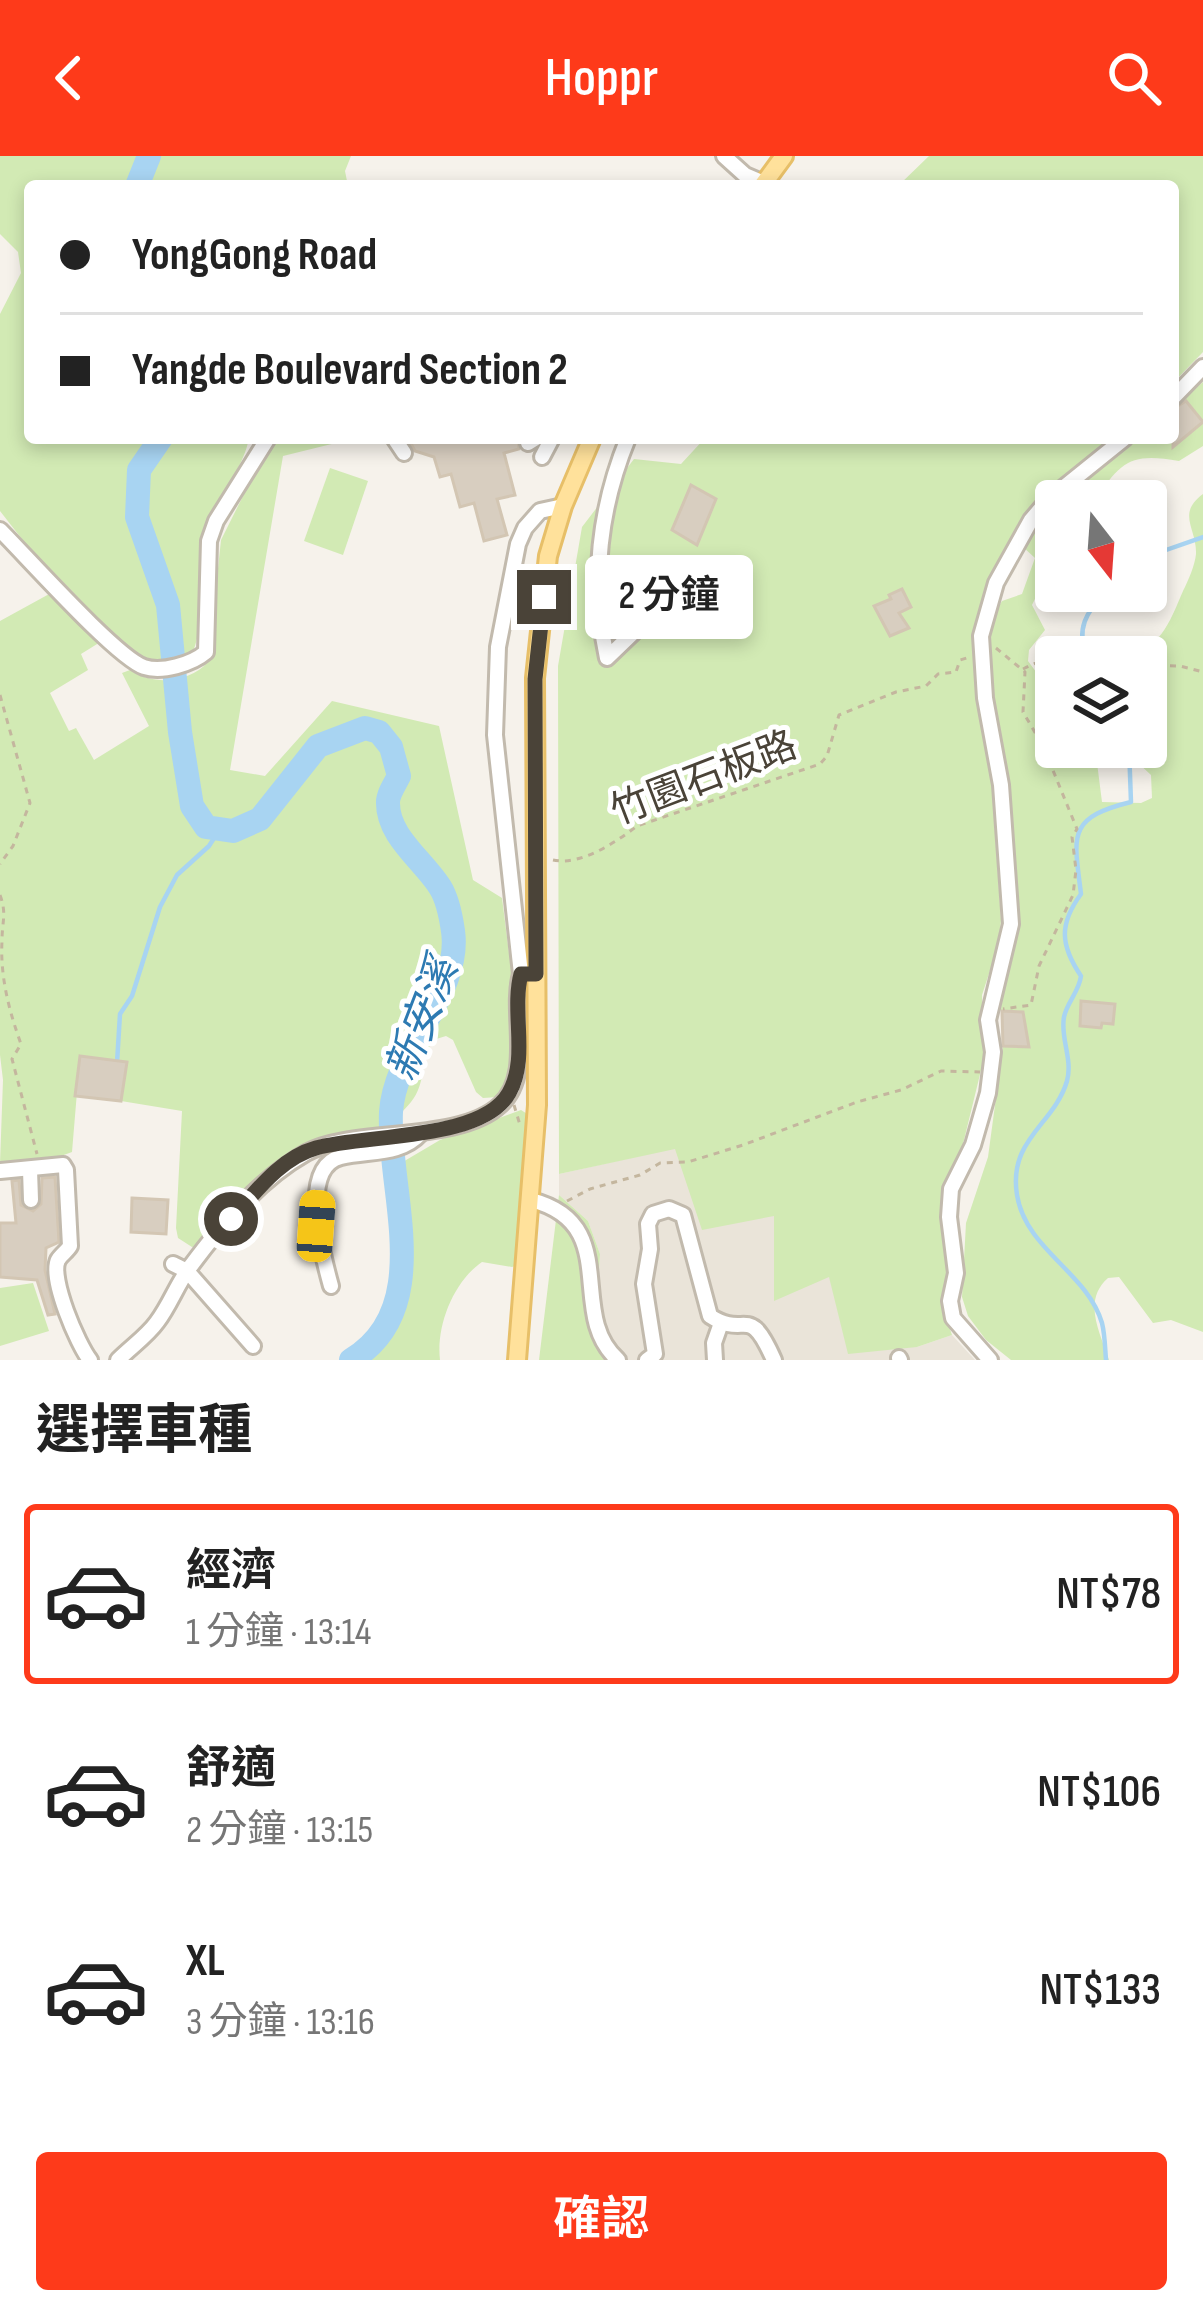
<!DOCTYPE html>
<html lang="zh-TW">
<meta charset="utf-8">
<style>
body{margin:0;font-family:"Sofia Sans Condensed","Noto Sans TC",sans-serif;background:#f2f2f2;color:#222;height:100vh;display:flex;flex-direction:column;font-size:45px;white-space:nowrap}
*{box-sizing:border-box;margin:0}
p{font-size:39px;color:#767676}
.icon{flex:none;width:66px;height:66px;fill:none;stroke:currentColor;stroke-width:2;stroke-linecap:round;stroke-linejoin:round}
.map{position:relative;height:1204px;overflow:hidden}
.details{display:flex;flex-direction:column;background:#fff;flex:1}
.details>*{flex:none}
.guide{position:absolute;left:24px;top:24px;width:1155px;height:264px;border-radius:12px;box-shadow:0 6px 18px #0003;display:grid;align-content:center;height:264px;padding:0 36px;background:#fff}
.needle{width:78px;rotate:163deg}
.fabs{position:absolute;left:1035px;top:324px;display:grid;gap:24px}
.fabs a{display:grid;place-items:center;width:132px;height:132px;border-radius:12px;background:#fff;box-shadow:0 6px 18px #0003;font-size:60px}
.end{position:absolute;width:54px;height:54px;margin:-27px;border:15px solid #4a4338;background:#fff;box-shadow:0 0 0 6px #fff}
.from{border-radius:50%}
.bubble{position:absolute;height:84px;border-radius:12px;background:#fff;box-shadow:0 6px 18px #0003;font-size:39px;font-weight:600;line-height:84px;text-align:center}
.car{position:absolute;width:36px;height:72px;margin:-36px -18px;border-radius:15px;box-shadow:0 0 9px 3px #0007;background:linear-gradient(#f5c518 24%,#345 0 40%,#f5c518 0 76%,#345 0 86%,#f5c518 0)}
.guide b{display:flex;align-items:center;gap:42px;height:114px;font-size:45px}
.guide b+b{border-top:3px solid #e0e0e0}
.guide i{width:30px;height:30px;background:#222}
ul{padding:0;list-style:none}
li{display:flex;align-items:center;gap:36px;height:180px;margin:0 24px 18px;padding:0 12px;border:6px solid transparent;border-radius:12px}
li div{flex:1}
li b{display:block;font-size:45px}
li em{font-style:normal;font-weight:600}
li.selected{border-color:#fe3a1a}
li>.icon{width:108px;height:108px;stroke-width:1.5}
h2{padding:0 36px;font-size:54px;line-height:144px}
.cta{display:flex;gap:24px;margin-top:auto;padding:24px 36px}
.cta a{flex:1;height:138px;border-radius:12px;background:#fe3a1a;color:#fff;font-size:48px;font-weight:600;line-height:138px;text-align:center}
header{display:flex;justify-content:space-between;align-items:center;height:156px;padding:0 36px;background:#fe3a1a;color:#fff;font-size:54px;font-weight:600}
.map>svg:first-child{display:block}
</style>
<header><svg class="icon" aria-label="back" viewBox="0 0 24 24"><path d="M15 5l-7 7 7 7"/></svg>Hoppr<svg class="icon" aria-label="search" viewBox="0 0 24 24"><circle cx="10" cy="10" r="6"/><path d="M15 15l6 6"/></svg></header>
<div class="map">
<svg width="1203" height="1204" viewBox="0 0 1203 1204">
<rect width="100%" height="100%" fill="#f6f2eb"/>
<path fill="#eae4d9" d="M675,992l99,67 55,62 88,70 35,-12 23,25h-361l-16,-74 2,-32 -12,-33 -29,-26v-21z"/>
<g fill="#d2eab4">
<path d="M0,0h351l-6,15 3,15h-318v252h219c-7,38 -40,65 -47,102 -6,39 6,70 -9,112l-13,6 -28,3 -24,-12 -103,-106 -25,-32v-197l21,-41 -3,-21 -18,-18z"/>
<path d="M929,0h274v196l-30,31v-197h-275z"/>
<path d="M1203,226v64l-24,15c-47,-8 -58,-1 -84,40h-39v55l-24,49 13,25 -16,20 -1,11 28,38v48h39l7,55 39,1 11,-5 -1,-23 -30,-28h25v-90h-25c38,-5 48,-33 62,-66 5,-10 12,-26 13,-37 1,-26 -20,-40 7,-60v838l-32,-12 -18,3 -34,-46 -11,1c-26,23 -8,54 1,82h-98l-25,-20 -18,-24 -6,-19 4,-74 22,-66 15,-111h26l-6,-33 -25,-3 20,-86 -13,-168 -19,-97 5,-40 11,-18 20,-7 13,-36 -12,-11 26,-41 86,-68h37l6,5 24,-20 -18,-25z"/>
<path d="M280,282h76l-73,18 -53,314 35,6 67,-75 107,25 34,154 29,18 7,55 16,-2 -10,121 -17,25 -15,1 -7,-6 -23,-52 -7,-4 -13,4c-12,19 -7,44 -22,62 -32,39 -59,28 -101,42 -48,17 -81,64 -110,102l-8,1 -14,-9 -2,-10 6,-117 -61,-10 6,-39 -47,-6 -8,96 -22,8 -50,3 3,-83 -3,-25v-434l51,-28 51,48 -21,13 7,16 -38,23 19,38 7,-3 18,32 55,-34 -27,-53 8,-3c24,16 59,13 78,-8l13,-122 36,-72z"/>
<path d="M705,282h409l-76,60 -19,27 -34,68 -11,41v34l16,90 11,162 -2,23 -17,52 2,63 -41,168 5,40 -4,46 8,23 -35,12 -69,7 -19,-77 -55,24v-85l-72,14 -27,-81 -116,25 -1,-508 24,-139 52,-68 47,5z"/>
<path d="M330,312l38,13 -25,74 -39,-14z"/>
<path d="M521,954l11,7 -14,148 -6,2 -30,-5c-29,20 -46,64 -42,98h-79l27,-20 19,-75 4,-28 -10,-74 39,-23z"/>
<path d="M559,1039l29,26 12,33 -2,32 16,74h-75z"/>
<path d="M33,1127l16,48 -49,15v-58z"/>
</g>
<g fill="none" stroke-linecap="round" stroke-linejoin="round">
<g stroke="#a8d4f2" stroke-width="4.5">
<path d="M1146,401l57,-20"/>
<path d="M1087,501c-12,-28 0,-45 18,-66"/>
<path d="M117,907l3,-49 12,-18 28,-89 17,-32 32,-29 9,-14"/>
<path d="M1106,1204c-1,-12 -1,-25 -4,-37 -15,-51 -76,-73 -85,-128 -9,-56 37,-70 50,-114 6,-22 -7,-43 -3,-64 3,-15 15,-25 17,-41 -21,-31 -22,-52 0,-82 -7,-58 -15,-76 50,-92l-2,-55"/>
</g>
<g stroke="#a8d4f2" stroke-width="24">
<path d="M137,30l12,-30"/>
<path d="M161,282l-22,32 -2,47 31,88 12,127 12,74 14,21 27,4 27,-12 58,-73 47,-18 14,4 12,15 8,29c-4,8 -11,18 -11,26 -1,34 35,58 52,85 7,11 11,30 13,44 9,61 -58,118 -62,181 -4,78 46,197 -40,248"/>
</g>
</g>
<g fill="#d8cec0" stroke="#d3c6b3" stroke-width="3">
<path d="M1186,245l17,21 -30,25v-38z"/>
<path d="M408,282h110l1,11 -15,4 11,42 -18,4 10,36 -23,6 -10,-38 -14,4 -9,-33 -11,3 -6,-20 -19,-6z"/>
<path d="M691,329l25,14 -19,46 -25,-15z"/>
<path d="M902,433l9,18 -12,6 10,15 -19,8 -16,-30 17,-7 -2,-4z"/>
<path d="M1081,845l34,3 -2,20 -11,-1 -1,5 -21,-2z"/>
<path d="M1002,855l21,1 6,35 -26,-1z"/>
<path d="M80,900l47,6 -6,39 -46,-5z"/>
<path d="M55,1021l4,65 -13,6 -1,22 10,44 -7,1 -11,-35 -37,-3v-54h16l-4,-42 7,-1 2,25 12,6 8,-7 1,-26z"/>
<path d="M132,1042l36,2 -2,34 -35,-2z"/>
</g>
<g fill="none" stroke-linecap="round" stroke-linejoin="round">
<g stroke="#c2baad" stroke-width="20">
<g id="minor">
<path d="M724,0l21,19 19,8"/>
<path d="M1173,242l30,-31"/>
<path d="M394,282l10,15"/>
<path d="M628,282c-29,71 -37,145 -21,220l51,-49 27,-43"/>
<path d="M528,287l8,-5"/>
<path d="M542,301l10,-19"/>
<path d="M0,374c27,27 116,127 144,137 18,6 48,-3 62,-15l3,-111 7,-20 52,-83"/>
<path d="M521,818l-26,-239 3,-88 20,-103 7,-16 15,-17 23,-5"/>
<path d="M30,1014l1,30"/>
<path d="M0,1015l63,-6 3,5 4,76c-3,5 -9,9 -12,14 -9,18 20,85 32,100"/>
<path d="M531,1044c93,24 34,113 87,160"/>
<path d="M173,1108l14,7 66,75"/>
<path d="M331,1130c-8,-29 -33,-119 10,-129 28,-7 59,-1 80,-24"/>
<path d="M899,1202l1,2"/>
<path d="M118,1204c13,-13 29,-24 39,-38 13,-17 20,-38 33,-55 32,-43 70,-88 116,-114 46,-26 152,-9 194,-48 34,-31 10,-91 21,-131h15"/>
<path d="M647,1204l8,-6 -11,-70 6,-35 -2,-25 5,-10 16,-5 14,6 27,101c37,24 38,-15 64,44"/>
<path d="M715,1204l-1,-17 7,-20"/>
<path d="M990,1204l-37,-42 -3,-17 6,-28 -7,-56 2,-28 22,-44 15,-52 5,-41 -5,-32 23,-96 -10,-139 -16,-87 -4,-62 15,-53 35,-63 17,-20 77,-62"/>
</g>
</g>
<g stroke="#e7bf68" stroke-width="22">
<g id="major">
<path d="M762,30l22,-30"/>
<path d="M517,1204l20,-255 -2,-427 13,-122 15,-50 29,-68"/>
</g>
</g>
<g stroke="#c4b69e" stroke-width="3" stroke-dasharray="6 6" stroke-linecap="butt">
<path d="M996,492l29,24 -2,40 20,34 34,83 -5,8 4,33 -3,25 -34,71 -8,39 -28,4"/>
<path d="M1146,509l34,1 23,6"/>
<path d="M1023,513c30,-15 70,-27 101,-12"/>
<path d="M0,539l30,108 -17,43 -13,18"/>
<path d="M553,704c27,6 62,-17 84,-34l183,-62 7,-8 12,-41 57,-23 30,-6 12,-12 18,-2 4,-12 10,-3"/>
<path d="M0,739c7,19 2,26 2,46 -2,35 7,70 19,103l-9,15 25,95"/>
<path d="M514,949l6,20"/>
<path d="M567,1045l23,-12 50,-14 20,-12 28,-1 55,-17 114,-43 44,-12 40,-19 39,1"/>
</g>
<use href="#minor" stroke="#fff" stroke-width="14"/>
<use href="#major" stroke="#ffe19b" stroke-width="16"/>
</g>
<g fill="none" stroke-linecap="round" stroke-linejoin="round">
<path stroke="#4a4338" stroke-width="15" d="M231,1063c24,-26 49,-61 85,-71 49,-14 166,-7 193,-55 20,-35 2,-81 12,-119h15l-1,-295 9,-82"/>
</g>
<g text-anchor="middle" dominant-baseline="central" stroke-width="10" stroke-linejoin="round" paint-order="stroke">
<g font-size="39" fill="#4a4338" stroke="#fff">
<text transform="translate(704 623) rotate(-21)">竹園石板路</text>
</g>
<g font-size="42" font-style="italic" fill="#2d7ab2" stroke="#fff">
<text transform="translate(423 864) rotate(-69)">新安溪</text>
</g>
</g>
</svg>
<div class="fabs">
<a><svg class="needle" viewBox="-14 -14 28 28"><path d="M0-13l5 13h-10z" fill="#e53935"/><path d="M0 13l5-13h-10z" fill="#767676"/></svg></a>
<a><svg class="icon" aria-label="layers" viewBox="0 0 24 24"><path d="M12 4l9 5-9 5-9-5zM3 14l9 5 9-5"/></svg></a>
</div>
<i class="end from" style="left:231px;top:1063px"></i>
<i class="end" style="left:544px;top:441px"></i>
<div class="bubble" style="left:585px;top:399px;width:168px">2 分鐘</div>
<i class="car" style="left:316px;top:1070px;rotate:4deg"></i>
<div class="guide">
<b><i class="from"></i>YongGong Road</b>
<b><i></i>Yangde Boulevard Section 2</b>
</div>
</div>
<section class="details">
<h2>選擇車種</h2>
<ul>
<li class="selected"><svg class="icon" aria-label="car" viewBox="0 0 24 24"><path d="M5 17H2v-5l4-1 3-4h7l3 4 3 1v5h-3M9 17h6M6 11h13"/><circle cx="7" cy="17" r="2"/><circle cx="17" cy="17" r="2"/></svg><div><b>經濟</b><p>1 分鐘 · 13:14</p></div><em>NT$78</em></li>
<li><svg class="icon" aria-label="car" viewBox="0 0 24 24"><path d="M5 17H2v-5l4-1 3-4h7l3 4 3 1v5h-3M9 17h6M6 11h13"/><circle cx="7" cy="17" r="2"/><circle cx="17" cy="17" r="2"/></svg><div><b>舒適</b><p>2 分鐘 · 13:15</p></div><em>NT$106</em></li>
<li><svg class="icon" aria-label="car" viewBox="0 0 24 24"><path d="M5 17H2v-5l4-1 3-4h7l3 4 3 1v5h-3M9 17h6M6 11h13"/><circle cx="7" cy="17" r="2"/><circle cx="17" cy="17" r="2"/></svg><div><b>XL</b><p>3 分鐘 · 13:16</p></div><em>NT$133</em></li>
</ul>
<div class="cta"><a>確認</a></div>
</section>
